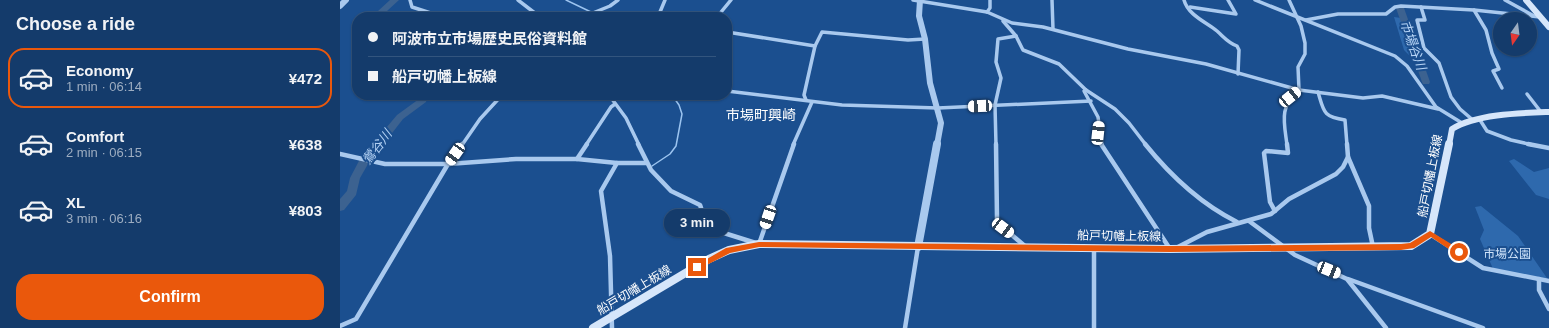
<!DOCTYPE html>
<meta charset="utf-8">
<style>
body{margin:0;font-family:Arial,"Noto Sans JP",sans-serif;background:#1d4271;color:#f1f3f6;height:100vh;display:flex;flex-direction:column;font-size:15px;white-space:nowrap}
*{box-sizing:border-box;margin:0}
p{font-size:13px;color:#9dadc1}
.icon{flex:none;width:22px;height:22px;fill:none;stroke:currentColor;stroke-width:2;stroke-linecap:round;stroke-linejoin:round}
.map{position:relative;flex:1;overflow:hidden}
.panel{display:flex;flex-direction:column;background:#143b6b;width:340px}
.panel>*{flex:none}
.banner{position:absolute;left:12px;top:12px;width:380px;height:88px;border-radius:16px;box-shadow:0 1px 3px #0004,0 0 0 1px #33557e;display:grid;align-content:center;height:88px;padding:0 16px;background:#143b6b}
.needle{width:26px;rotate:194deg}
.buttons{position:absolute;left:1153px;top:12px;display:grid;gap:8px}
.buttons a{display:grid;place-items:center;width:44px;height:44px;border-radius:50%;background:#143b6b;box-shadow:0 1px 3px #0004,0 0 0 1px #33557e;font-size:20px}
.end{position:absolute;width:18px;height:18px;margin:-9px;border:5px solid #ea580c;background:#fff;box-shadow:0 0 0 2px #fff}
.from{border-radius:50%}
.bubble{position:absolute;height:28px;border-radius:14px;background:#143b6b;box-shadow:0 1px 3px #0004,0 0 0 1px #33557e;font-size:13px;font-weight:600;line-height:28px;text-align:center}
.car{position:absolute;width:12px;height:24px;margin:-12px -6px;border-radius:5px;box-shadow:0 0 3px 1px #0007;background:linear-gradient(#fff 24%,#345 0 40%,#fff 0 76%,#345 0 86%,#fff 0)}
.banner b{display:flex;align-items:center;gap:14px;height:38px;font-size:15px}
.banner b+b{border-top:1px solid #33557e}
.banner i{width:10px;height:10px;background:#f1f3f6}
ul{padding:0;list-style:none}
li{display:flex;align-items:center;gap:12px;height:60px;margin:0 8px 6px;padding:0 8px;border:2px solid transparent;border-radius:16px}
li div{flex:1}
li b{display:block;font-size:15px}
li em{font-style:normal;font-weight:600}
li.on{border-color:#ea580c}
li>.icon{width:36px;height:36px;stroke-width:1.5}
h2{padding:0 16px;font-size:18px;line-height:48px}
.cta{display:flex;gap:8px;margin-top:auto;padding:8px 16px}
.cta a{flex:1;height:46px;border-radius:16px;background:#ea580c;color:#fff;font-size:16px;font-weight:600;line-height:46px;text-align:center}
main{display:flex;flex:1;min-height:0}
.map>svg:first-child{display:block}
</style>
<main>
<section class="panel">
<h2>Choose a ride</h2>
<ul>
<li class="on"><svg class="icon" aria-label="car" viewBox="0 0 24 24"><path d="M5 17H2v-5l4-1 3-4h7l3 4 3 1v5h-3M9 17h6M6 11h13"/><circle cx="7" cy="17" r="2"/><circle cx="17" cy="17" r="2"/></svg><div><b>Economy</b><p>1 min · 06:14</p></div><em>¥472</em></li>
<li><svg class="icon" aria-label="car" viewBox="0 0 24 24"><path d="M5 17H2v-5l4-1 3-4h7l3 4 3 1v5h-3M9 17h6M6 11h13"/><circle cx="7" cy="17" r="2"/><circle cx="17" cy="17" r="2"/></svg><div><b>Comfort</b><p>2 min · 06:15</p></div><em>¥638</em></li>
<li><svg class="icon" aria-label="car" viewBox="0 0 24 24"><path d="M5 17H2v-5l4-1 3-4h7l3 4 3 1v5h-3M9 17h6M6 11h13"/><circle cx="7" cy="17" r="2"/><circle cx="17" cy="17" r="2"/></svg><div><b>XL</b><p>3 min · 06:16</p></div><em>¥803</em></li>
</ul>
<div class="cta"><a>Confirm</a></div>
</section>
<div class="map">
<svg width="1209" height="328" viewBox="0 0 1209 328">
<rect width="100%" height="100%" fill="#1b4f8f"/>
<g fill="#2e69ad">
<path d="M1054,17l7,1 7,27 11,20 -15,-15z"/>
<path d="M1174,159l20,13 15,-4v31l-13,-4 -27,-34z"/>
<path d="M1141,206l37,30 31,45 -55,-10 -14,-32 4,-9 -9,-23z"/>
</g>
<g fill="none" stroke-linecap="round" stroke-linejoin="round">
<g stroke="#9cc4f0" stroke-width="1.5">
<path d="M226,0l25,12"/>
<path d="M312,166l18,-12 6,-8 6,-32 -3,-9 -7,-10"/>
</g>
<g fill="#3c6290" fill-rule="evenodd">
<path d="M50,0h9l-12,11 7,6h-9l-7,-6z"/>
<path d="M1057,6h3l4,2 26,74 -1,2h-6l-1,-2 -26,-74z"/>
<path d="M80,95h8l-2,7 -23,17 -35,45 -8,14 -4,17 -12,15 -4,1v-12l7,-8 3,-13 10,-19 37,-44 22,-16z"/>
</g>
<g stroke="#a9c9ee" stroke-width="3.5">
<path d="M70,0l2,7 31,10"/>
<path d="M178,0l22,17"/>
<path d="M573,0l74,12 25,11 31,4 85,22 78,15 93,26 64,8 19,-2 56,13"/>
<path d="M712,0l1,29"/>
<path d="M844,0c4,15 22,22 33,31 7,6 10,11 20,15l2,4 -1,24"/>
<path d="M915,0l140,56 12,10 29,41 26,16"/>
<path d="M949,0l12,26 4,17v11l-7,13 1,23"/>
<path d="M1165,0l29,16"/>
<path d="M850,7l46,7 -8,-14"/>
<path d="M1081,7l4,13h-8l7,28 15,15 12,34 9,12 14,12"/>
<path d="M1134,10l12,20 6,23 7,16 -6,2 9,17"/>
<path d="M647,12l3,-4v-8"/>
<path d="M251,14l9,3"/>
<path d="M243,17l27,-11 8,-6"/>
<path d="M314,17l6,-5 5,-12"/>
<path d="M377,17l14,-17"/>
<path d="M966,20l32,-6h48l9,-7 6,-1 73,4 66,7"/>
<path d="M663,21l13,15 7,14 36,14 27,26 29,19 14,14 17,22"/>
<path d="M387,32l88,14"/>
<path d="M746,90l-2,1 14,26 4,28"/>
<path d="M387,91l115,14 96,3 153,-7"/>
<path d="M978,92c6,20 5,25 27,28l2,25"/>
<path d="M1187,94l14,18"/>
<path d="M269,95l17,23 13,27"/>
<path d="M466,100l-2,-5 11,-49 7,-14 86,8 17,-1"/>
<path d="M1140,120l7,11 24,9 22,5"/>
<path d="M122,145l18,-26 22,-24"/>
<path d="M246,145l25,-38 4,-3"/>
<path d="M453,145l19,-43"/>
<path d="M656,145l-1,-40 6,-27 -5,-16 2,-23 18,-3"/>
<path d="M947,145c-3,-24 -8,-38 12,-55"/>
</g>
<g stroke="#a9c9ee" stroke-width="4.5">
<path d="M298,144l13,26 20,21 29,14c3,7 3,18 8,23l51,16 35,-100"/>
<path d="M656,144l1,75 2,5 27,23"/>
<path d="M761,144l69,105"/>
<path d="M805,144c25,31 56,60 92,78"/>
<path d="M1188,144l21,4"/>
<path d="M0,154l45,10h63l68,-5h61l40,4h29"/>
<path d="M1008,157l21,49v22l4,19"/>
<path d="M237,159l10,-15"/>
<path d="M935,211l-5,-9 -6,-49 2,-2 22,2 -1,-9"/>
<path d="M909,221l46,34 52,24 39,49"/>
<path d="M1090,234l53,34 66,13"/>
<path d="M754,247v81"/>
<path d="M836,248l31,-16 64,-18 18,-15 47,-25 7,-7 5,-10 -1,-13"/>
<path d="M1008,279l135,49"/>
<path d="M1199,279v11l10,19"/>
<path d="M0,326l16,-7 92,-155 14,-20"/>
<path d="M272,328l-2,-72 -9,-65 16,-28"/>
<path d="M565,328l13,-81"/>
</g>
<g stroke="#a9c9ee" stroke-width="6">
<path d="M580,0l-1,16 6,23 5,44 11,40 -4,22"/>
<path d="M0,6l6,-6"/>
</g>
<path stroke="#a9c9ee" stroke-width="8" d="M578,247l19,-103"/>
<g stroke="#d6e6fa" stroke-width="6">
<path d="M1186,0l23,27"/>
<path d="M1109,145l3,-16c24,-15 69,-16 97,-17"/>
</g>
<path stroke="#d6e6fa" stroke-width="8" d="M253,328l116,-69 20,-9 30,-6 411,5 241,-3 19,-12 19,-90"/>
</g>
<path fill="#ea580c" d="M1090,231l31,19v4h-5l-25,-17 -17,11 -13,2 -231,2 -411,-5 -29,6 -33,17 -4,-3 33,-19 33,-6 411,4 231,-2 9,-1z"/>
<g text-anchor="middle" dominant-baseline="central" stroke-width="4" stroke-linejoin="round" paint-order="stroke">
<g font-size="12" fill="#fff" stroke="#1b4f8f">
<text transform="translate(1090 176) rotate(-79)">船戸切幡上板線</text>
<text transform="translate(779 236) rotate(1)">船戸切幡上板線</text>
<text transform="translate(294 290) rotate(-31)">船戸切幡上板線</text>
</g>
<g font-size="12" fill="#cfe3fa" stroke="#1b4f8f">
<text x="1167" y="254">市場公園</text>
</g>
<g font-size="13" font-style="italic" fill="#b5d3f5" stroke="#1b4f8f">
<text transform="translate(1073 45) rotate(70)">市場谷川</text>
<text transform="translate(37 147) rotate(-53)">鶯谷川</text>
</g>
<g font-size="14" fill="#fff" stroke="#1b4f8f">
<text x="421" y="115">市場町興崎</text>
</g>
</g>
</svg>
<div class="buttons">
<a><svg class="needle" viewBox="-14 -14 28 28"><path d="M0-13l5 13h-10z" fill="#e53935"/><path d="M0 13l5-13h-10z" fill="#9dadc1"/></svg></a>
</div>
<i class="end from" style="left:1119px;top:252px"></i>
<i class="end" style="left:357px;top:267px"></i>
<div class="bubble" style="left:324px;top:209px;width:66px">3 min</div>
<i class="car" style="left:950px;top:97px;rotate:51deg"></i>
<i class="car" style="left:640px;top:106px;rotate:267deg"></i>
<i class="car" style="left:758px;top:133px;rotate:6deg"></i>
<i class="car" style="left:115px;top:154px;rotate:215deg"></i>
<i class="car" style="left:428px;top:217px;rotate:199deg"></i>
<i class="car" style="left:663px;top:228px;rotate:127deg"></i>
<i class="car" style="left:989px;top:270px;rotate:112deg"></i>
<div class="banner">
<b><i class="from"></i>阿波市立市場歴史民俗資料館</b>
<b><i></i>船戸切幡上板線</b>
</div>
</div>
</main>
